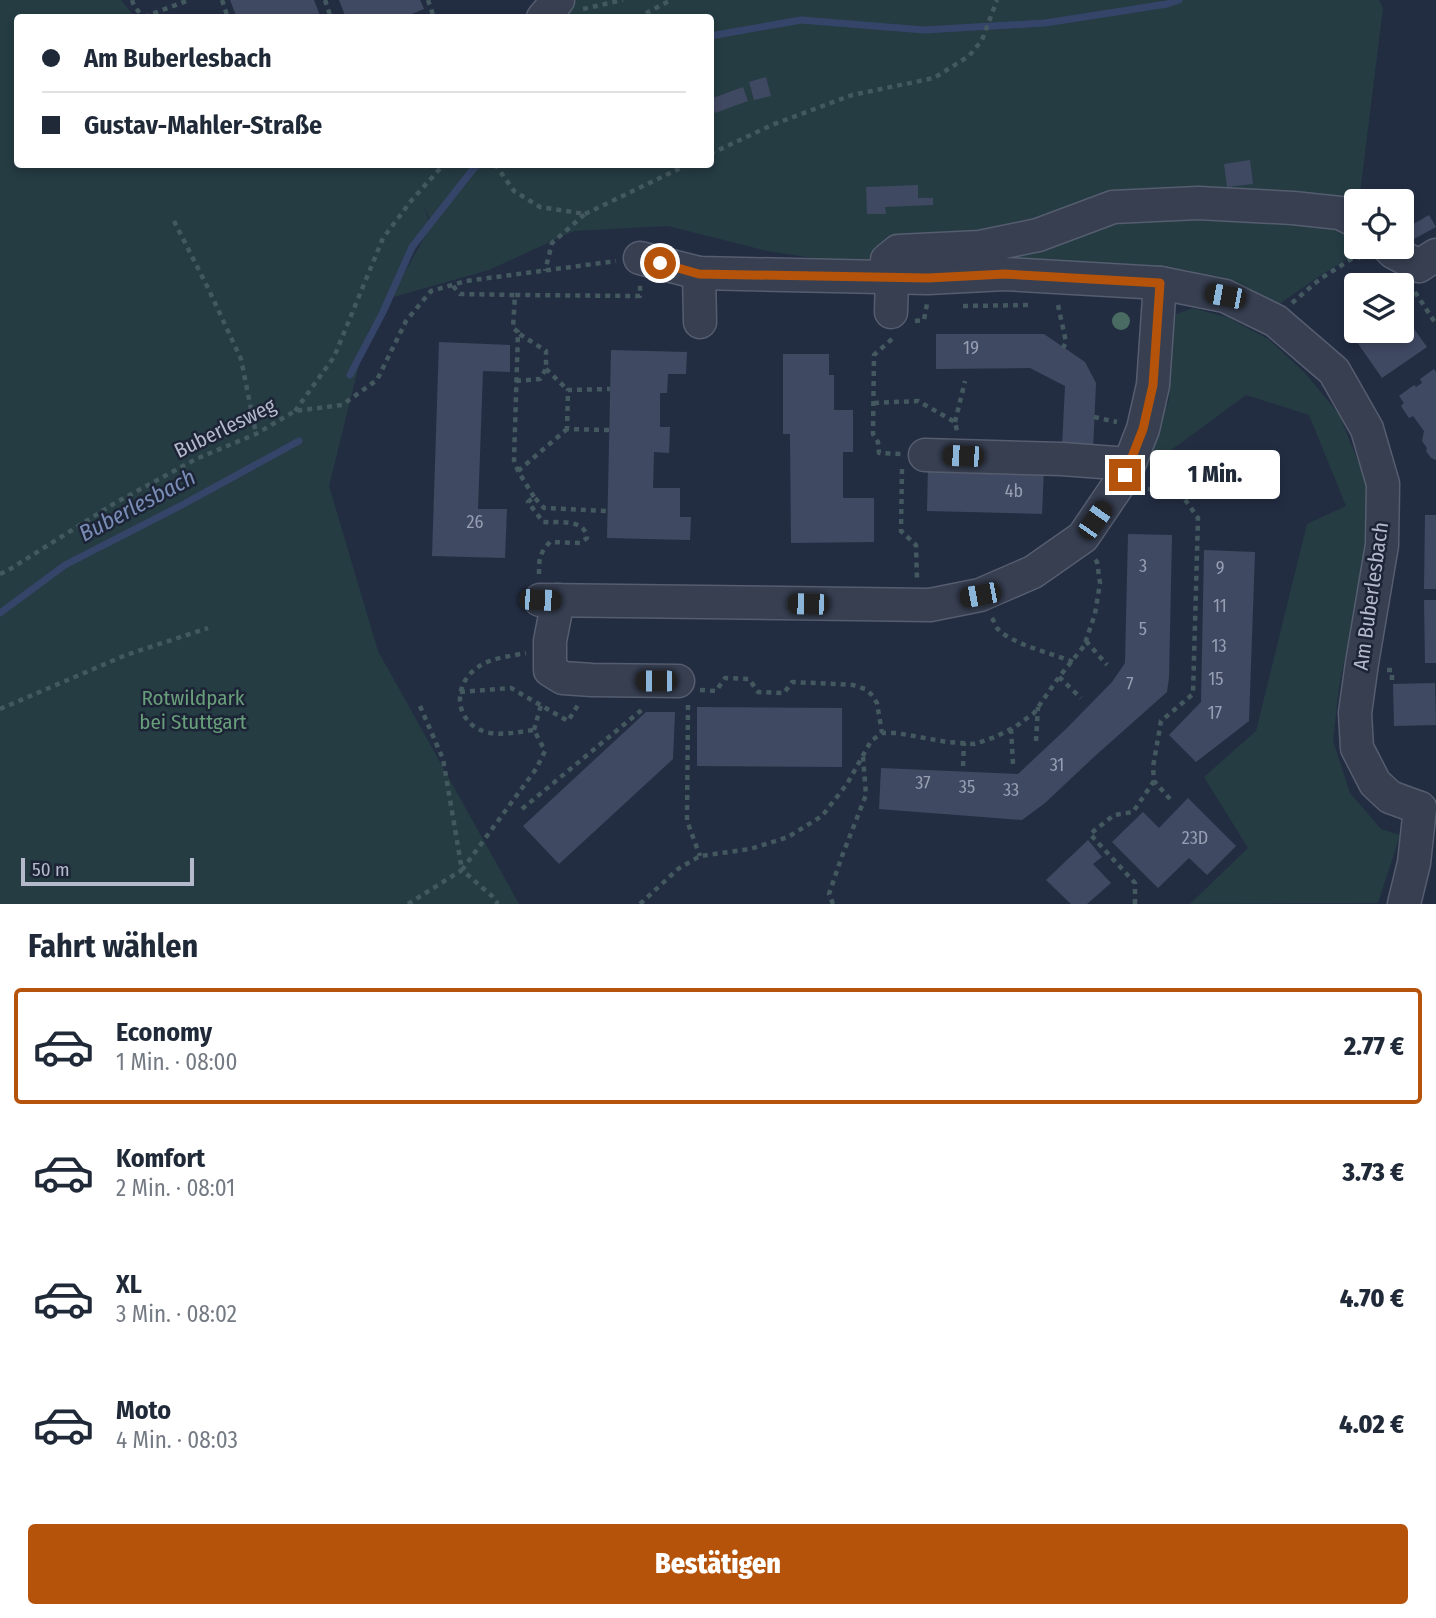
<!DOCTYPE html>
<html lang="de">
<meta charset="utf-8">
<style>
body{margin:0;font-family:"Fira Sans Condensed",sans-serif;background:#f6f6f7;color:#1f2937;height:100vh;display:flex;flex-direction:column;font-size:26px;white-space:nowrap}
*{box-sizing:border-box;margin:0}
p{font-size:23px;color:#747a83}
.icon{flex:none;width:38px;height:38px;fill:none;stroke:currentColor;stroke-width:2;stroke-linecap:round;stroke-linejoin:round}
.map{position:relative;height:904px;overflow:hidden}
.sheet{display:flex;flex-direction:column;background:#fff;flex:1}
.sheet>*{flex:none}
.guide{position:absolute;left:14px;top:14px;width:700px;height:154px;border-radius:7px;box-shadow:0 4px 10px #0003;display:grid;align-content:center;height:154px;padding:0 28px;background:#fff}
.tools{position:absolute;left:1344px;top:189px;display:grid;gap:14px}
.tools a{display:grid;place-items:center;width:70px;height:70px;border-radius:7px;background:#fff;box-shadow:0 4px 10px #0003;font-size:35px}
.scale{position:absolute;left:21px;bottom:18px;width:173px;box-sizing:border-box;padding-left:7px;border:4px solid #b4bacc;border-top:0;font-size:19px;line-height:24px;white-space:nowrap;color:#b4bacc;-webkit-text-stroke:5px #1c2436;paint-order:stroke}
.end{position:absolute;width:32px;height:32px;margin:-16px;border:9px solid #b45309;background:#fff;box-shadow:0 0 0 4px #fff}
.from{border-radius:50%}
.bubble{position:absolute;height:49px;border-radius:7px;background:#fff;box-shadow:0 4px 10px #0003;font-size:23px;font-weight:800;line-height:49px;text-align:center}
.car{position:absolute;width:21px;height:42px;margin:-21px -10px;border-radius:9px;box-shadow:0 0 5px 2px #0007;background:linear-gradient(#222 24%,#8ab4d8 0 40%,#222 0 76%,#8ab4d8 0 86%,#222 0)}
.guide b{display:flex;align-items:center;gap:24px;height:66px;font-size:26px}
.guide b+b{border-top:2px solid #e0e1e3}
.guide i{width:18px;height:18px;background:#1f2937}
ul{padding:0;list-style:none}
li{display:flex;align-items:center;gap:21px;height:116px;margin:0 14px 10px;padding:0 14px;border:4px solid transparent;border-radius:7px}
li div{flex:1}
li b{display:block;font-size:26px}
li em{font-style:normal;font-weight:800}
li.active{border-color:#b45309}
li>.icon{width:63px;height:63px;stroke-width:1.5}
h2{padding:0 28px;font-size:32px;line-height:84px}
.action{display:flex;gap:14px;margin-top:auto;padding:14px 28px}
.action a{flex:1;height:80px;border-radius:7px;background:#b45309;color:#fff;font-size:28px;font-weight:800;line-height:80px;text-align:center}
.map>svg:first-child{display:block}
</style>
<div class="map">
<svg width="1436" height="904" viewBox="0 0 1436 904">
<rect width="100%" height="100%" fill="#232d42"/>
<g fill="#253c43">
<path d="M0,0h121l14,17 -117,1v146h692v-146l-158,-1 24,-17h803l4,8 -24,193h-3v23l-4,32 -34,21 -40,28 -45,-20 -46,-15 -61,-5 -300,-5 -59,-9 -99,-25 -94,5 -85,39 -99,28 42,-74 -9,-20 7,20 -64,113 -37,149 49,165 141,253h-519z"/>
<path d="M1193,308l36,10 39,21 36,33 35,42 28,70 -3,79 -25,124 -6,54 17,52 31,36 19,6 -22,68 -188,1 58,-56 -44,-71 52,-46 51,-207 39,-18 -37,-91 -63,-20 -107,79 30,-74 5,-85z"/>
</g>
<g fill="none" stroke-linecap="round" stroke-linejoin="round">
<g stroke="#35456a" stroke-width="7">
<path d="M710,36l91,-16 123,10 121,-7 122,-19 12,-4"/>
<path d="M350,375l33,-63 29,-65 62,-79 6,-4"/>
<path d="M0,613l65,-48 117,-60 117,-64"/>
</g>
</g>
<g fill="#3f4962">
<path d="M230,0h84l7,18h-84z"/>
<path d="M339,0h81l4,9 -22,9h-56z"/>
<path d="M766,77l5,19 -17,4 -5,-18z"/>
<path d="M743,87l5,14 -33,12 -5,-14z"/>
<path d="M1250,160l3,24 -26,3 -3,-23z"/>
<path d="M918,185v13h15v7l-48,2 1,7h-19l-1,-27z"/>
<path d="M1429,215l7,12 -22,12 -6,-12z"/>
<path d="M1402,312l25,35 -45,31 -30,-43 5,-4h45z"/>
<path d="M936,334h108l41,28 11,21 -3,66 -31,-2 3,-61 -35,-18 -94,1z"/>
<path d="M439,342l71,3v27l-27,-1 -5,138h29l-2,49 -73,-2z"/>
<path d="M611,350l76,2 -1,22h-18l-1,19h-7v34h10l-1,26 -15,-1 -1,36h27v29h11l-1,23 -83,-2z"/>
<path d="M783,354h46v21h5v35h19v42h-10v46h31v44l-83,1 -1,-109h-7z"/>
<path d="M1434,369l2,3v88l-5,-2 -5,-7 1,-3 -5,-7 2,-10 -11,-15 -4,2 -8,-12 3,-3 -5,-7 15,-11 2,2 6,-4 -2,-4z"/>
<path d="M928,466l116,3 -2,45 -115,-3z"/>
<path d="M1425,515h11v74h-12z"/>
<path d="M1128,534l44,1 -3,143 -2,14 -72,64 -50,47 -23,17 -143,-11 2,-41 137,6 50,-47 44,-45 13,-19z"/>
<path d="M1204,550l51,2 -6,169 -53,41 -27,-27 32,-33z"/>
<path d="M1424,600h12v63h-11z"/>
<path d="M1435,683l1,42 -42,1 -1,-42z"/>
<path d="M697,707l145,1v59l-145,-1z"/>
<path d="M646,712h29l-2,47 -114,105 -36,-38z"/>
<path d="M1188,798l48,48 -29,29 -18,-17 -31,30 -46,-46 31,-30 16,16z"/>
<path d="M1088,840l14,17 -9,7 18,19 -24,21h-16l-25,-24z"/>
</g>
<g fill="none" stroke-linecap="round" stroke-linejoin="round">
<g stroke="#555d6f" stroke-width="35">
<g id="minor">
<path d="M543,18l15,-18"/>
<path d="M1388,247l5,5 26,14 17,-11"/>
<path d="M640,258l59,15 229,5 77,-4 155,9 65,13 51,25 58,50 33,58 16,55 -1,61 -20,118 -7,50 2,35 18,35 15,14 30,11"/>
<path d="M699,273l1,49"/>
<path d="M886,276l1,-16 11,-9 82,-4 58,-12 75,-28 85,-4 95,5 47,5 16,8"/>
<path d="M891,312l1,-35"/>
<path d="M925,455l137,4 67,5"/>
<path d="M540,600l390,5 50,-10 53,-23 50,-35 42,-62 18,-46 10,-44 7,-102"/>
<path d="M558,600l-8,41v29l13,8 29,2 86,1"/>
<path d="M1404,904l10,-41 6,-55"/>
</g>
</g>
<g stroke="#43595f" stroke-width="4.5" stroke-dasharray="5 5" stroke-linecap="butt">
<path d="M132,0l2,6 10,12"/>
<path d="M222,0l6,18"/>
<path d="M325,0l6,18"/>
<path d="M428,0l6,18"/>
<path d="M583,9l40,-9"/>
<path d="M144,17l45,-17"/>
<path d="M637,18l34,-18"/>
<path d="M710,154l62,-29 80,-30 82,-17 35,-22 13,-16 15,-40"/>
<path d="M495,164l19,27 26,16 45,7 -33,29 -7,28"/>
<path d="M585,214l104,-50"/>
<path d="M174,221l34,67 33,71 15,75"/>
<path d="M453,286l7,8 55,1"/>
<path d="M1415,292l21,32"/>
<path d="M1292,303l28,-24 36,-23 9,4"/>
<path d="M1058,305l8,37 -3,6"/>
<path d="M963,306l68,-1"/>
<path d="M915,321l9,-1 3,-16"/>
<path d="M892,339l-18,16 -1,79 5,8 1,11 22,1"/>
<path d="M546,369l22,21"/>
<path d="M516,381l24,-2 6,-10v-18l-28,-18"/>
<path d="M874,403l44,-2 37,21 2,9"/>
<path d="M295,411l39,-54 49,-119 28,-37 33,-37"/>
<path d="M1094,417l23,5"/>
<path d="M955,422l10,-41"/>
<path d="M609,430l-42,-1 1,-39 42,-1"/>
<path d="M902,469l-1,62 15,14 1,34"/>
<path d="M518,471l49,-42"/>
<path d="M1148,489l32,4"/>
<path d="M534,497l-16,-26 -4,-11 4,-128 -5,-4 2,-33 125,1v-12"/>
<path d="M0,574l7,-3 108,-68 81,-44 60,-25 39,-23 47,-6 35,-25 29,-59 25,-30 35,-10 150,-20"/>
<path d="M539,574c0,-15 0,-20 11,-32l30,1 7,-5c-2,-20 -29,-15 -44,-16l-15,-20 6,-5 10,11 64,3"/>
<path d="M992,618c2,3 3,7 5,10 13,16 55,25 76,34"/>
<path d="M1086,641l21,24"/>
<path d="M1387,670h5v11"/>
<path d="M1059,677l22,21"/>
<path d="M700,690l16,1 9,-13 24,1 9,13 26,1 8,-11 43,2 18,1 12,4 6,5 6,9 5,30"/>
<path d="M460,692l51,-4 57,33 10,-16"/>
<path d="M688,705l-1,116 13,35"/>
<path d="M420,706l23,53 19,111"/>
<path d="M0,709l126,-54 82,-27"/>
<path d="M1011,729l2,35"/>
<path d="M534,730l7,-25"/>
<path d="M1036,741l2,-34"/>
<path d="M963,766l1,-23"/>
<path d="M1170,799l-16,-18 -1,-14 8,-46 32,-27 5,-176 -12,-17 -13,-15"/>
<path d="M522,809l122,-101"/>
<path d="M462,870l74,-101 9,-18 -11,-21c-15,2 -29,5 -44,3 -35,-7 -40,-47 -12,-66 12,-9 33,-11 48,-14"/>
<path d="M408,904l54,-34 30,26 6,8"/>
<path d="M640,904l38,-35 22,-13 50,-7 38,-12 34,-21 25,-32 24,-43 11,-8h15l50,9 28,2 20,-7 20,-10 19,-14 25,-36 25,-31 11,-32 5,-31 -3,-21 -2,-3"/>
<path d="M833,904l-4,-10 13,-38 24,-61 -3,-38"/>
<path d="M1135,904v-21l-45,-49 24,-19 19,-3 21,-31"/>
</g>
<use href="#minor" stroke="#373f51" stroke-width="32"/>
</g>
<circle fill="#4a6b61" cx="1121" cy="321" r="9"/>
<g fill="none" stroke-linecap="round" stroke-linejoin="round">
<path stroke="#b45309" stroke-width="9" d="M660,263l39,11 229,4 77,-4 155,9 -7,102 -10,44 -18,46"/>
</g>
<g text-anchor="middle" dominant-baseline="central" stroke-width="5" stroke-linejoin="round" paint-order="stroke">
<g font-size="18" fill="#979eb2">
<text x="971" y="348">19</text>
<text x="1014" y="491">4b</text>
<text x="475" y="522">26</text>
<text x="1143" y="566">3</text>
<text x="1220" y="568">9</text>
<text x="1220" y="606">11</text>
<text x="1143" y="629">5</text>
<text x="1219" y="646">13</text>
<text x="1216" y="679">15</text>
<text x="1130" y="684">7</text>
<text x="1215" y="713">17</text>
<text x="1057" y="765">31</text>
<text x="923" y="783">37</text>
<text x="967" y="787">35</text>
<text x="1011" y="790">33</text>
<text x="1195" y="838">23D</text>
</g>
<g font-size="21" fill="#b4bacc" stroke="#1c2436">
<text transform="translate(225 428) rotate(-26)">Buberlesweg</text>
<text transform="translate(1371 596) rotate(-82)">Am Buberlesbach</text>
</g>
<g font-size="21" fill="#699e7b" stroke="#1c2436">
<text x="193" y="698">Rotwildpark<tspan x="193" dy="24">bei Stuttgart</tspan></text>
</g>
<g font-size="23" font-style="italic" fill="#798cb5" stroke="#1c2436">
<text transform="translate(137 505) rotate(-28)">Buberlesbach</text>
</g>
</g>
</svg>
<div class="tools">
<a><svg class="icon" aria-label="locate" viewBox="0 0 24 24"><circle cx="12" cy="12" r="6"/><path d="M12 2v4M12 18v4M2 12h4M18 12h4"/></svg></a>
<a><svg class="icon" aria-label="layers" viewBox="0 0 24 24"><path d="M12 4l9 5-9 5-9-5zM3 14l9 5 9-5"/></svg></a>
</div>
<div class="scale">50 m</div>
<i class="end from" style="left:660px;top:263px"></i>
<i class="end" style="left:1125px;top:475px"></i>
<div class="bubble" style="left:1150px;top:450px;width:130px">1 Min.</div>
<i class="car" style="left:1225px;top:296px;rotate:281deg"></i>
<i class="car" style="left:963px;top:456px;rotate:272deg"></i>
<i class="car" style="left:1095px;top:520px;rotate:35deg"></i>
<i class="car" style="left:980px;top:595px;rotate:259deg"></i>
<i class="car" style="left:540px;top:600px;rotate:92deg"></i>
<i class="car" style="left:808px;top:604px;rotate:271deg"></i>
<i class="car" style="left:656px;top:681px;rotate:270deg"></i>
<div class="guide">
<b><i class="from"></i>Am Buberlesbach</b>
<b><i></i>Gustav-Mahler-Straße</b>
</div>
</div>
<section class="sheet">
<h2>Fahrt wählen</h2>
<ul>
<li class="active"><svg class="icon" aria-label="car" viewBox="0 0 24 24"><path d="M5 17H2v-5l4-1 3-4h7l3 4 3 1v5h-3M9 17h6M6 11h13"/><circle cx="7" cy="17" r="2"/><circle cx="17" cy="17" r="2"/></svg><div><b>Economy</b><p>1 Min. · 08:00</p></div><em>2.77 €</em></li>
<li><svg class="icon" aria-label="car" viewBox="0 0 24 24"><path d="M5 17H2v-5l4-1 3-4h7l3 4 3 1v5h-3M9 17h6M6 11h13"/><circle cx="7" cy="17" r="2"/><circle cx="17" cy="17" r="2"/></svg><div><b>Komfort</b><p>2 Min. · 08:01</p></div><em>3.73 €</em></li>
<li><svg class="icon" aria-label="car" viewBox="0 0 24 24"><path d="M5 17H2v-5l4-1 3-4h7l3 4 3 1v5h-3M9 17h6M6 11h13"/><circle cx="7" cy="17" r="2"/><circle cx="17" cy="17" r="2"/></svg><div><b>XL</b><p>3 Min. · 08:02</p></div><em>4.70 €</em></li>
<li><svg class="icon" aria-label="car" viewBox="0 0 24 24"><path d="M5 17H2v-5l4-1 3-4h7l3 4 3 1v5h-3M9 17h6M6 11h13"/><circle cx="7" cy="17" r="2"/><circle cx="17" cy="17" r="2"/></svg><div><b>Moto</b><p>4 Min. · 08:03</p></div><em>4.02 €</em></li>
</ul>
<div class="action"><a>Bestätigen</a></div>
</section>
